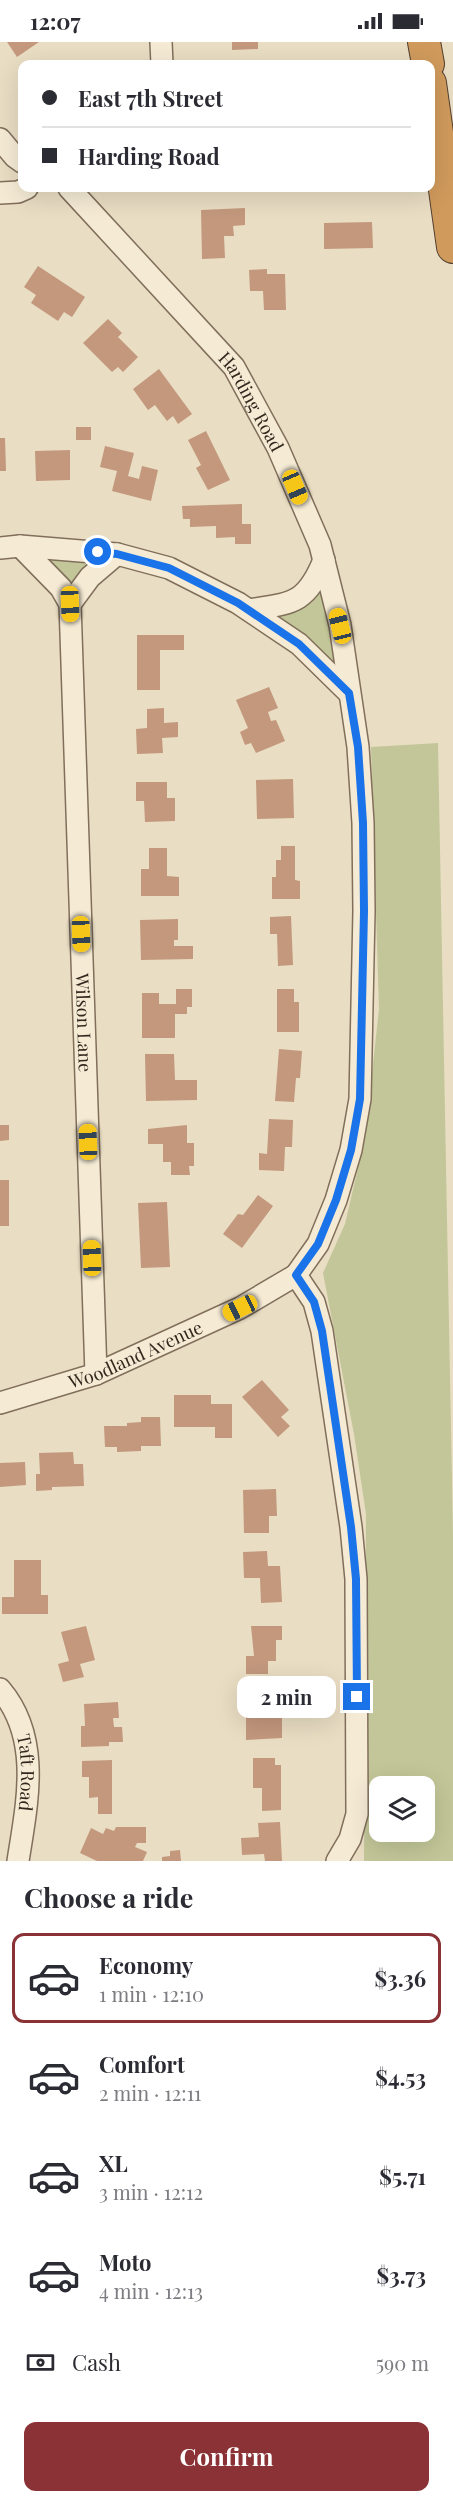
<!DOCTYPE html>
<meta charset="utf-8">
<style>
body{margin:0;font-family:"Playfair Display",serif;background:#f2f2f3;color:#2b2b33;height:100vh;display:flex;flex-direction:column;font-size:22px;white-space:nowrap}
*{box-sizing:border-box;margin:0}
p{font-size:20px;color:#7c7c81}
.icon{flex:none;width:33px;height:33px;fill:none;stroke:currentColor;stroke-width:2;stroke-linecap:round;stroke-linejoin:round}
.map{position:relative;height:1819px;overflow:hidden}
.drawer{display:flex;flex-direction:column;background:#fff;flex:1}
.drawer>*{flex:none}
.top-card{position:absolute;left:18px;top:18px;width:417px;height:132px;border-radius:12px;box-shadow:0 6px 24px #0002;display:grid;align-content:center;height:132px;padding:0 24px;background:#fff}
.tools{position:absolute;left:369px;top:1734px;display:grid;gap:12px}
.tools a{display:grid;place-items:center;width:66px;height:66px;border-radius:12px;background:#fff;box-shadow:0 6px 24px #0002;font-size:30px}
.end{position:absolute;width:27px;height:27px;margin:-14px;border:8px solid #1a73e8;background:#fff;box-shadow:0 0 0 3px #fff}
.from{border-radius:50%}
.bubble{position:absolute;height:42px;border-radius:12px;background:#fff;box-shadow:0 6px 24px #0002;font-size:20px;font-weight:700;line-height:42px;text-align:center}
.car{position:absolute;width:18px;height:36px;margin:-18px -9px;border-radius:8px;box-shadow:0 0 4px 2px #0007;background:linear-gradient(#f5c518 24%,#345 0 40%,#f5c518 0 76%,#345 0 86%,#f5c518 0)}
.top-card b{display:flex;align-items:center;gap:21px;height:57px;font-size:22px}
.top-card b+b{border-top:2px solid #e1e1e2}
.top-card i{width:15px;height:15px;background:#2b2b33}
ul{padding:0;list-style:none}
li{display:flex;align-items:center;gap:18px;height:90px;margin:0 12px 9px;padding:0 12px;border:3px solid transparent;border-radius:12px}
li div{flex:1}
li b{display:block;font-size:22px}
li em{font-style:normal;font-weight:700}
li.active{border-color:#8a3235}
li>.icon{width:54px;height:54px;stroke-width:1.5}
h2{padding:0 24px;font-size:27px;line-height:72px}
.pay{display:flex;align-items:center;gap:15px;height:66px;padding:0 24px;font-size:22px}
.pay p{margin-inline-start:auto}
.primary-button{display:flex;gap:12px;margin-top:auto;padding:12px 24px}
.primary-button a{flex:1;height:69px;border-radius:12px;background:#8a3235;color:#fff;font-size:24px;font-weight:700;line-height:69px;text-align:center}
.status{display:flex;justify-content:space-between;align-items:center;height:42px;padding:0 30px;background:#fff;direction:ltr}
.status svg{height:16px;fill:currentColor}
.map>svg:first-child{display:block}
</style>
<div class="status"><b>12:07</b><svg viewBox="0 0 49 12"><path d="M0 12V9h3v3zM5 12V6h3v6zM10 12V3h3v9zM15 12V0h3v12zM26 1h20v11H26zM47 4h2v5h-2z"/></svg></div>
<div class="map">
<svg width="453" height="1819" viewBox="0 0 453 1819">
<rect width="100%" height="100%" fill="#e9ddc3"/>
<g fill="#c2c698" fill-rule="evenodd">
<path d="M44,515l41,3 2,7 -14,15h-6z"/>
<path d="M318,550l4,2 17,75 -62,-51 23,-11z"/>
<path d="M438,701l15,793v325h-89l2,-347 -12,-80 -31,-161 22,-49 20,-86 14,-129 -8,-262zM380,1744h44v46h-44z"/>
</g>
<g fill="#c3987d">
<path d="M7,0h32l-22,15z"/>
<path d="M232,0h26v7l-26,1z"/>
<path d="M245,166v17l-12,1 1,10h-10l1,22 -23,1 -1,-49z"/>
<path d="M372,180l1,26 -49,1v-26z"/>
<path d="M38,224l47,31 -13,20 -8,-5 -6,9 -27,-18 5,-8 -12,-8z"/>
<path d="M267,227v5h18l1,36h-22l-1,-19h-13l-1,-21z"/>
<path d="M108,277l14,14 -4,4 20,20 -15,15 -5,-5 -6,5 -29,-29z"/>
<path d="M159,327l33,45 -14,10 -5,-8 -6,5 -12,-16 -7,5 -15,-21z"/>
<rect x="76" y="385" width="15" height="13"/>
<path d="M206,389l24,49 -22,10 -12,-22 5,-3 -13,-25z"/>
<path d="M0,396h5l1,33h-6z"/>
<path d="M105,404l29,7 -6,23 11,3 3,-13 16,4 -7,31 -39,-10 5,-20 -17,-4z"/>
<path d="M70,408v30l-34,1 -1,-30z"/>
<path d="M242,462v20h9v20h-16v-7l-19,1v-12l-26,1v-8h-7l-1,-13z"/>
<path d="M137,593h47v15h-24v40h-23z"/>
<path d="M269,645l9,21 -10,4 3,9 5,-1 9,21 -29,12 -5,-10 -6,2 -5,-13 8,-4 -12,-28z"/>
<path d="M164,666v15l14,-1v15l-16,1 1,15 -26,1 -1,-25 11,-1v-19z"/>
<path d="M293,737l1,39 -37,1 -1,-39z"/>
<path d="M136,740h31v16h8v23l-30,1 -1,-21h-8z"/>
<path d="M281,804h14v34l5,1v18h-28v-22h4v-17h5z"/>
<path d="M149,806h18v28l12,1v19h-38v-27h8z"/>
<path d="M291,874l2,49 -15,1 -1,-32h-7v-17z"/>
<path d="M178,877v21h-4v6h19v13l-52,1 -1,-40z"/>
<path d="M176,947h16v18h-5v7h-12v24h-33v-45h17v11h17z"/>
<path d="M277,947h17v13h5v30h-22z"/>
<path d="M279,1007l23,2 -2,27h-4l-2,24 -19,-1z"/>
<path d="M145,1012h29l1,26h22v20l-51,1z"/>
<path d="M269,1077l24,1 -1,27h-7l-1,24 -25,-1v-17l8,1z"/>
<path d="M0,1083h9v15l-9,1z"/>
<path d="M187,1083v18h7v23h-5l1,9h-19v-13h-8v-18h-15v-15z"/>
<rect x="0" y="1138" width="9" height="46"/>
<path d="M258,1153l15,11 -31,42 -19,-14 15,-20 5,1z"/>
<path d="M167,1160l3,65 -29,1 -3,-65z"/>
<path d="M262,1338l27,30 -8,7 9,9 -12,11 -36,-40z"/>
<path d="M174,1353h37v9h21v34h-17v-11h-41z"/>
<path d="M141,1375h19l1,29h-20v5l-24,1v-5h-12l-1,-21h23v-3l14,-1z"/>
<path d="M73,1410l1,12h9l1,22 -32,1v3l-16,1v-17h4l-1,-21z"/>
<path d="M25,1420l1,23 -26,2v-24z"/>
<path d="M276,1447l1,27h-8v17h-25l-1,-43z"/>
<path d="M267,1509l1,15h12l2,36 -21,1 -1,-25h-16l-1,-26z"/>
<path d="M14,1518h27v35h7v19h-46v-17h12z"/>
<path d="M86,1584l9,34 -15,4 4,13 -21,5 -5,-18 11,-3 -8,-29z"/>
<path d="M251,1584h31v14h-6v21h-8v13h-22v-18h8z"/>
<path d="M246,1647h20v25l16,1v23l-36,2z"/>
<path d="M118,1660l1,16h-6l1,9h8l1,15h-14v4l-28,1v-21h4l-1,-22z"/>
<path d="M253,1716h22v7h6v45l-19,1v-23h-9z"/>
<path d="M112,1718v54h-14v-17l-9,1v-21h-7v-16z"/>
<path d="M280,1780l2,39h-17l-1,-7 -22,1 -1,-17 18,-1 -1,-14z"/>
<path d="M116,1785h30v16h-9l-2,4 12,5 -4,9h-46l-17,-8 11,-25 12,6 3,-6 8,3z"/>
<path d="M180,1808l1,11h-19v-4l8,-1v-5z"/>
</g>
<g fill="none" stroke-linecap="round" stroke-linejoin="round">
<g stroke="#816f5c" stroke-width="24">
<g id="minor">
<path d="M161,0l1,22"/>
<path d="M0,97l15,18 7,5"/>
<path id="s1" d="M69,146l165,179 44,81 42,97 20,80 18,122 5,76 1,88 -4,188 -9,51 -15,50 -18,44 -22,31 18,27 8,29 29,196 5,52 1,235 -7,25 -13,22"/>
<path d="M0,151l18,-1 9,-4"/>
<path id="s2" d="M20,504l41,42 9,16 26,770"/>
<path d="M0,506l20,-2 97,8 52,14 69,35 61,41 50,49"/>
<path d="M70,562l20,-27 27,-23"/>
<path d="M249,568c44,-7 57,-6 75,-50"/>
<path id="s3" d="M0,1361l96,-29 144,-66 56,-33"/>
<path id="s4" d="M0,1647c42,49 27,114 18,172"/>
</g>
</g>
<g stroke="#503e30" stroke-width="34">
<g id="highway">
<path d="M424,0l4,22"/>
<path d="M430,41l23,164"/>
</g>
</g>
<use href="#minor" stroke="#f5ebd5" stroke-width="21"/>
<use href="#highway" stroke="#d09a5c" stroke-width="32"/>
</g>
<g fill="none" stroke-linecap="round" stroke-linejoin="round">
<path stroke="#1a73e8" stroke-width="8" d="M98,510l19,2 52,14 69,35 61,41 50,49 9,54 5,76 1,88 -4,188 -9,51 -15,50 -18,44 -22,31 18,27 8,29 29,196 5,52 1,118"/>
</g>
<g text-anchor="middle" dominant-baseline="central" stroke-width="5" stroke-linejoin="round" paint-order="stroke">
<g font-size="18" fill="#33281e" stroke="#f1e7d2">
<text stroke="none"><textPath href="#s1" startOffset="282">Harding Road</textPath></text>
<text stroke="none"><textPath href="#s2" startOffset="496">Wilson Lane</textPath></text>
<text stroke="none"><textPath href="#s3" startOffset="144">Woodland Avenue</textPath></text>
<text stroke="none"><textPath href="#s4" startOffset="90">Taft Road</textPath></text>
</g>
</g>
</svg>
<div class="tools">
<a><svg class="icon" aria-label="layers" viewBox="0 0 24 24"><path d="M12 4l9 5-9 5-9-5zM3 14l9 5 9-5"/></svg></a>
</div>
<i class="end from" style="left:98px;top:510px"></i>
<i class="end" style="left:357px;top:1655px"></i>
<div class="bubble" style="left:237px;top:1634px;width:99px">2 min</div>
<i class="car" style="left:295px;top:445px;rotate:157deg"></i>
<i class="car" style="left:70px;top:562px;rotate:178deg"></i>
<i class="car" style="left:340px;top:584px;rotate:346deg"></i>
<i class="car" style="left:81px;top:892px;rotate:178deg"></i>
<i class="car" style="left:88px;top:1100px;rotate:358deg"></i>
<i class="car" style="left:92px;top:1216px;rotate:358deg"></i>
<i class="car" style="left:240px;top:1266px;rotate:245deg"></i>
<div class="top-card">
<b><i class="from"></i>East 7th Street</b>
<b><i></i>Harding Road</b>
</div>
</div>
<section class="drawer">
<h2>Choose a ride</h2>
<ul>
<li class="active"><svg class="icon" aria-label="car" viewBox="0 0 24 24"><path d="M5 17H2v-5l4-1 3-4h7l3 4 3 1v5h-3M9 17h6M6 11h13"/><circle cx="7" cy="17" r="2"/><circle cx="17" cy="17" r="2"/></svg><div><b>Economy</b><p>1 min · 12:10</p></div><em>$3.36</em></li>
<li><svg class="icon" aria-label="car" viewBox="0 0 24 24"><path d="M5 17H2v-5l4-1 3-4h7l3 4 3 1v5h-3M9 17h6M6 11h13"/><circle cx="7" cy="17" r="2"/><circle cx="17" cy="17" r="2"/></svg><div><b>Comfort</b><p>2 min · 12:11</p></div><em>$4.53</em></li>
<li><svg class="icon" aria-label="car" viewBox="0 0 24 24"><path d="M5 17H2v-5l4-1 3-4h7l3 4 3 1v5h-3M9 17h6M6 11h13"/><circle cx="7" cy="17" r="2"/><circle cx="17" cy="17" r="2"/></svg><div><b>XL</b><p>3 min · 12:12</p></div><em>$5.71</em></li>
<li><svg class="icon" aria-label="car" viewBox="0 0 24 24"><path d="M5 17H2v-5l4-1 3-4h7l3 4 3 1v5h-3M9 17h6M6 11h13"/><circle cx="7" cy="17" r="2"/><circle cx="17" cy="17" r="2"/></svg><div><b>Moto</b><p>4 min · 12:13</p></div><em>$3.73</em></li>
</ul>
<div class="pay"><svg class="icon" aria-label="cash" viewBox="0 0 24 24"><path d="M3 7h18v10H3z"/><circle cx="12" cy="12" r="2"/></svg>Cash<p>590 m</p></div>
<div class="primary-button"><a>Confirm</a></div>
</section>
